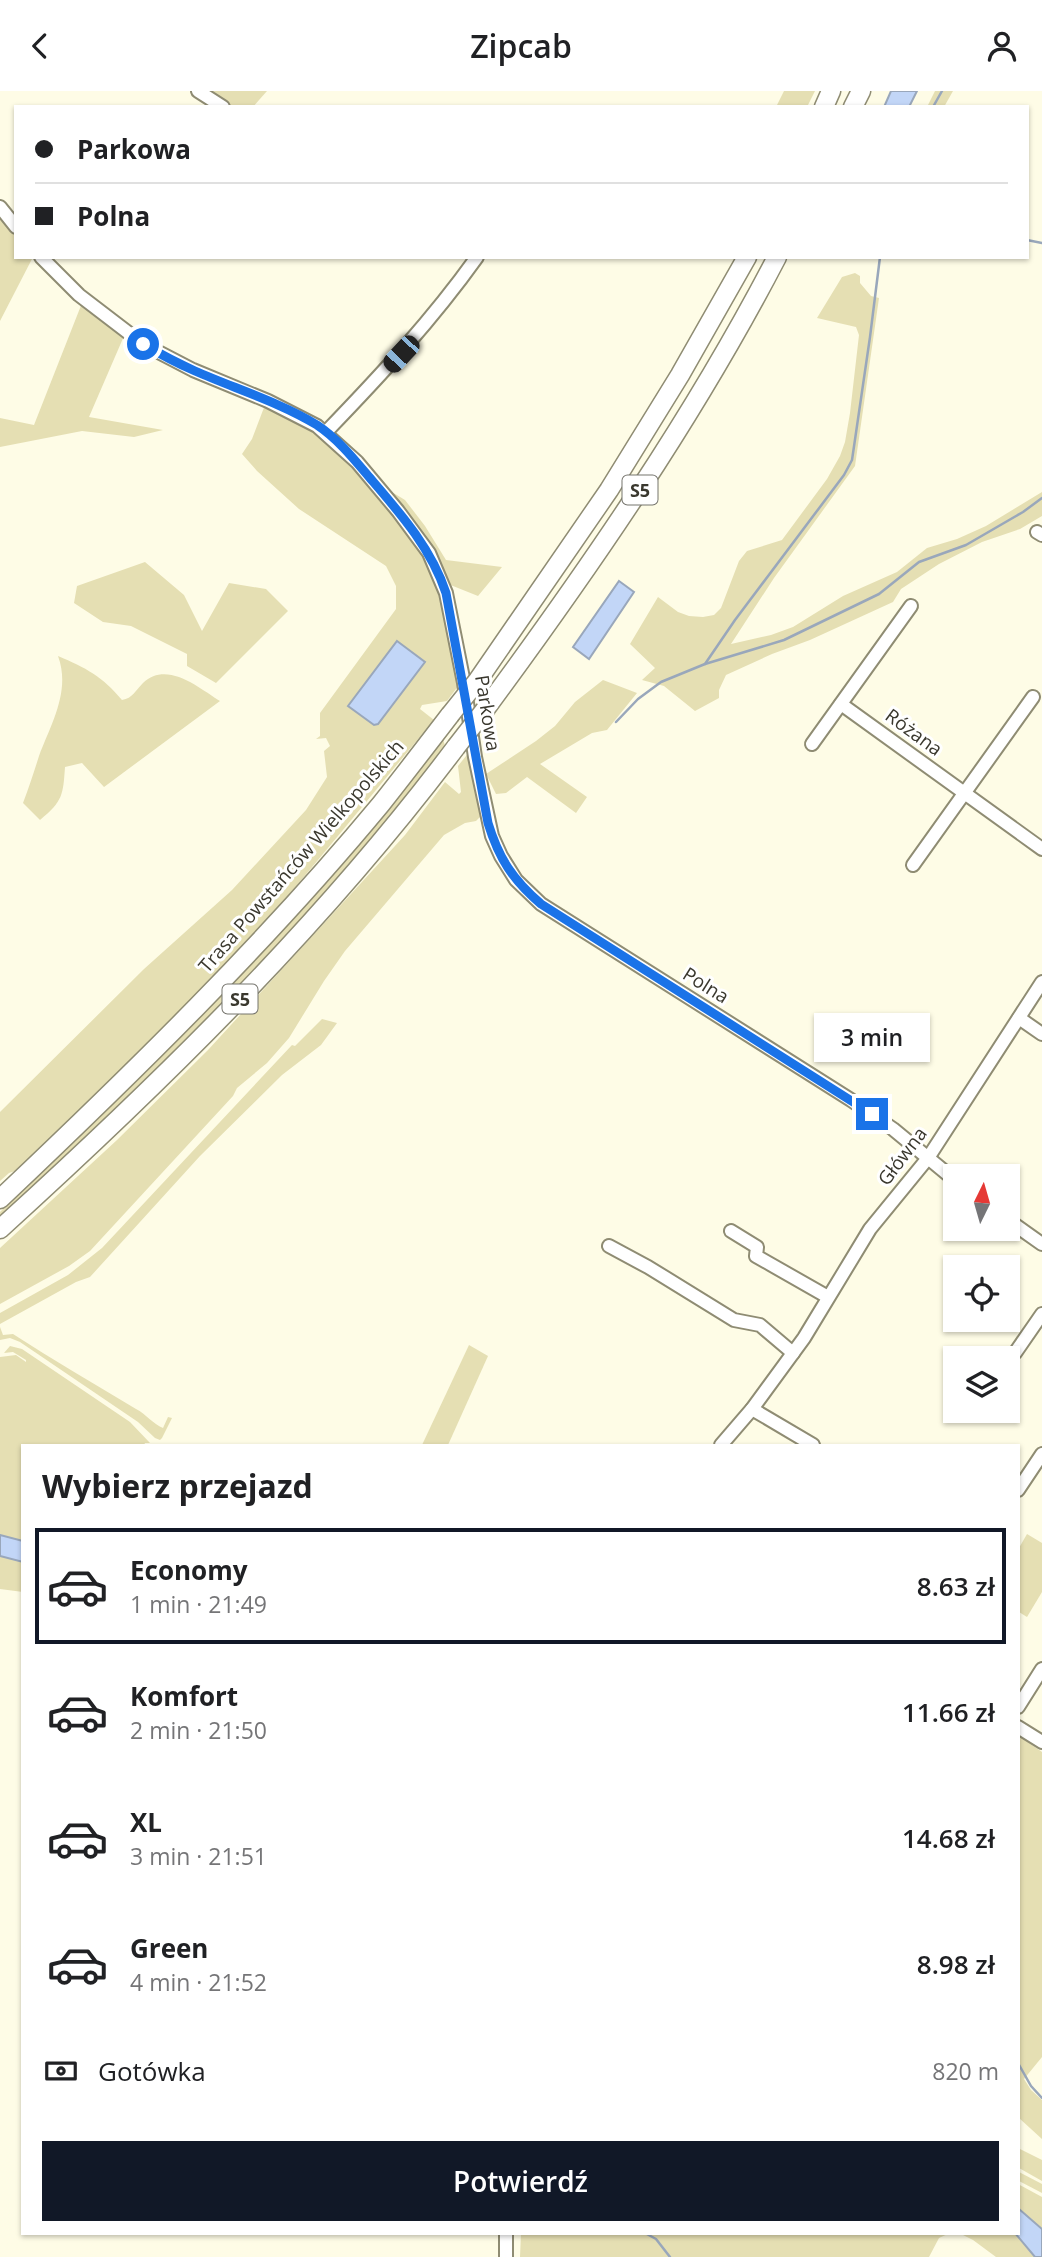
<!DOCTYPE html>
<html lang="pl">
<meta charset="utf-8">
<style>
body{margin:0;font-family:"Open Sans",sans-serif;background:#f6f6f6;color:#202124;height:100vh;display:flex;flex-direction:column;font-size:26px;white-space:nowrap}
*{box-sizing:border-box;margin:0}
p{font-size:23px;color:#757577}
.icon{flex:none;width:38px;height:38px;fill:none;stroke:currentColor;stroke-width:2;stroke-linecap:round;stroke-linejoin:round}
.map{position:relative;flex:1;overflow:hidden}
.panel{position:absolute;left:21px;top:1353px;width:999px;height:791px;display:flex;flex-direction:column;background:#fff;border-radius:0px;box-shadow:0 2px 5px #0004}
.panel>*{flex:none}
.guide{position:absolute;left:14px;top:14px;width:1015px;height:154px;border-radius:0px;box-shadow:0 2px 5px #0004;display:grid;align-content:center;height:154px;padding:0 21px;background:#fff}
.needle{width:46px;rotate:5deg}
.tools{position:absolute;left:943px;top:1073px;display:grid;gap:14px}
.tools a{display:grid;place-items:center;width:77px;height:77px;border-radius:0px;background:#fff;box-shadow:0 2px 5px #0004;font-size:35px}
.end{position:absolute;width:32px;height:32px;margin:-16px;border:9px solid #1a73e8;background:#fff;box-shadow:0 0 0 4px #fff}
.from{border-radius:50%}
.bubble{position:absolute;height:49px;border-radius:0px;background:#fff;box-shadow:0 2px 5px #0004;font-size:23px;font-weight:600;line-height:49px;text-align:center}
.car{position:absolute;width:21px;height:42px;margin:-21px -10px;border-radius:9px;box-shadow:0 0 5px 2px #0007;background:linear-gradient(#222 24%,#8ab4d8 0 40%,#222 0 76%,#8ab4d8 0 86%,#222 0)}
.guide b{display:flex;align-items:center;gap:24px;height:66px;font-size:26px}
.guide b+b{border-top:2px solid #e0e0e0}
.guide i{width:18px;height:18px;background:#202124}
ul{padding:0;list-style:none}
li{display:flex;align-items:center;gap:21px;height:116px;margin:0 14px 10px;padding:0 7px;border:4px solid transparent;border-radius:0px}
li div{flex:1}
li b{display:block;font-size:26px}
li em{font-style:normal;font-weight:600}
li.current{border-color:#111827}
li>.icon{width:63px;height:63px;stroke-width:1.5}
h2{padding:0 21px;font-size:32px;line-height:84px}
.pay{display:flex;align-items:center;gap:18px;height:77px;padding:0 21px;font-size:26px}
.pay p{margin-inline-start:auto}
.cta{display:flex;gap:14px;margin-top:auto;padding:14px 21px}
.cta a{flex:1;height:80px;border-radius:0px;background:#111827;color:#fff;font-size:28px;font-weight:600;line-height:80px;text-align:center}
header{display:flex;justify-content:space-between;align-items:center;height:91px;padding:0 21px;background:#fff;font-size:32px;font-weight:600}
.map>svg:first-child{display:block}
</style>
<header><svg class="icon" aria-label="back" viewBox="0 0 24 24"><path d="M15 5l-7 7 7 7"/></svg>Zipcab<svg class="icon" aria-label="person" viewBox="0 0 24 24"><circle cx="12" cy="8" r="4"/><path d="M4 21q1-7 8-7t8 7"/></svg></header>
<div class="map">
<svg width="1042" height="2166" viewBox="0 0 1042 2166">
<rect width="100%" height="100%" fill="#fefce6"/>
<g fill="#e5dfb3">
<path d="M208,0h59l-14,16h-23l-24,-15z"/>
<path d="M784,0h31l-8,16h-31z"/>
<path d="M935,0h18l-9,16h-17z"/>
<path d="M0,125l16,20v21h17l-33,64z"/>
<path d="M855,182l5,3v7l11,13 8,2 -24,168 -81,112 -43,66 40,-9 22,-8 50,-31 54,-24 30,-24 30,-9 29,-13 56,-34v24l-22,13 -38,13 -43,22 -38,25 -8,13 -83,38 -38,14 -46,21 -7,15v8l-24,13 -31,-25 -22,-6 13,-12 -25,-24 28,-47 20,15 11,4 14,1 11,-2 7,-7 18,-47 8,-10 35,-11 45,-61 13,-23 5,-14 5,-29 9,-78 -3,-8 -39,-9 25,-41z"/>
<path d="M82,212l42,33 -35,81 74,13 -29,7 -52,-6 -82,16v-29l34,7z"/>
<path d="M268,306l57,29 15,13 47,50 18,11 20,26 21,34 56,7 -24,29 -40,-16 21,105 -12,16 -25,4 -2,4 14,11c-51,61 -101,123 -153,184 -82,94 -173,183 -266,267l-6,2 -9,8v-69l144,-143 88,-79 74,-80 21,-33 -3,-26 6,-5 -4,-8 -10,1 4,-3v-23l76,-104v-23l-10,-20 -87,-57 -42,-38 -15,-17 10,-15z"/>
<path d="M145,471l39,33 18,36 27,-48 37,6 22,22 -72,72 -29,-17v-12l-56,-28 -28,-4 -29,-19 3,-17z"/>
<path d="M58,565c28,12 44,20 64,44 11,-2 13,-9 21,-17 24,-23 56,5 77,18l-116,86 -22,-24 -17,4c-2,28 -2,34 -25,53l-17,-17c6,-16 11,-31 16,-47 12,-32 32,-65 19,-100z"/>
<path d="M603,589l34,13 -30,37 -15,3 -52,31 47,33 -11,16 -49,-36 -21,16 -10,1 -10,-20 50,-33 19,-15 20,-24z"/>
<path d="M442,645l5,16 -141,167 -178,184 -128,114v-5l100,-97z"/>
<path d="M470,660l10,66 -4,4 -11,2 -21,12 -99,116 -21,30 -35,57 -22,25 -30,25 -4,8 -143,155 -21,15 -69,38v-56l117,-108 91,-90 197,-215 40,-53 14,12 2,-2 -3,-26z"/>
<path d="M322,928l15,4 -16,22 -39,30 -82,81 -110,121 -14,5 -76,42v-11l68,-38 34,-27 190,-203 3,1z"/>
<path d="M0,1236l3,8 10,-1c40,26 82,50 123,75 10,5 17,15 27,19l5,-11 4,1 -10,20 -2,2 -5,-2 -17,-16 -118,-80 -10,-4 -10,2z"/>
<path d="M469,1254l19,11 -40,89h-26z"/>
<path d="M10,1255l12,3 108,73 20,21h-5l-1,2h-121v96l-23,-6v-178l16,-2 10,7v-2l-13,-8 -9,1z"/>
<path d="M1027,1443l15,9v49l-15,25 -8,-5v-64z"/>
<path d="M0,1465l23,6v30l-23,-3z"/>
<path d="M1019,1645l23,16v305l-18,22 7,11 11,10v39l-23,-21z"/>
<path d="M1018,2057l24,12v21l-23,-13z"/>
<path d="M1019,2081l23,12v9l-23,-12z"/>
<path d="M1018,2093l24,13v32l-23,-20z"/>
<path d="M521,2142h429l-11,5 -10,19h-409z"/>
<path d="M959,2142h56l20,24h-39l-23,-17z"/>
</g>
<g fill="#c2d6f7" stroke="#99a7bb" stroke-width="2">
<path d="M891,0h26l-8,16h-25z"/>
<path d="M619,490l15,11 -45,67 -16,-12z"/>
<path d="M397,550l28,21 -47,62 -4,1 -26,-19z"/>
<path d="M0,1444l23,6v21l-23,-6z"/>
<path d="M1019,2118l23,20v28h-7l-20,-24h3z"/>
</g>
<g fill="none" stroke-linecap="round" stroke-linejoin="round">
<g stroke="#99a7bb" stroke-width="2.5">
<path d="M933,16l9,-16"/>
<path d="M1027,149l15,3"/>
<path d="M705,573l30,-44 109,-145 8,-15 18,-123 10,-80"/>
<path d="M616,631l22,-23 23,-17 44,-18 79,-24 95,-46 40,-32 47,-17 57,-33 19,-14"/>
<path d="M1018,1972l13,23 11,12"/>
<path d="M645,2142l11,6 14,18"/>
</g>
<g stroke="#8f8c73" stroke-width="16">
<g id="minor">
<path d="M198,0l25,16"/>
<path d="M0,116l16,20"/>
<path d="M41,166l38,38 64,49 50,26 75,31 49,25 40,36 41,49 31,42 17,40 18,90 11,74 17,79 9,20 15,24 25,24 310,196 42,29 63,52"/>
<path d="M326,341c54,-56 106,-112 151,-175"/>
<path d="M1037,441l5,3"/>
<path d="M841,613l201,145"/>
<path d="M812,653l99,-138"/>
<path d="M913,774l120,-168"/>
<path d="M1019,927l23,16"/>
<path d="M1008,1129l34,24"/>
<path d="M731,1140l26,16 -1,9 72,41"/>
<path d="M609,1155l39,21 86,53 26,5 33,28"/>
<path d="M1015,1262l27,-39"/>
<path d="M752,1318l61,36"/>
<path d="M721,1354l31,-36 52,-71 66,-109 58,-71 114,-176"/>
<path d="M1018,1399l24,-36"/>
<path d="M1018,1616l24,-38"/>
<path d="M1018,1636l24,15"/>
<path d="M506,2166v-24"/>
</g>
</g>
<g stroke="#8f8c73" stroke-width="21">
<g id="highway">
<path d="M824,16l7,-16"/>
<path d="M853,16l8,-16"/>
<path d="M478,589l131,-190 71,-115 67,-118"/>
<path d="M484,620c107,-145 210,-294 293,-454"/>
<path d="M0,1108c132,-125 265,-255 381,-395 23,-29 46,-59 69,-89"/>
<path d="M0,1138c164,-149 323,-305 456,-482"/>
</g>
</g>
<use href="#minor" stroke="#fff" stroke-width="12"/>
<use href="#highway" stroke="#fff" stroke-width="18"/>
<g stroke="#8f8c73" stroke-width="21" stroke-linecap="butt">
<g id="highway-bridge">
<path d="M450,624l28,-35"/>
<path d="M456,656l28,-36"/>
</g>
</g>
<use href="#highway-bridge" stroke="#fff" stroke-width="18"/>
</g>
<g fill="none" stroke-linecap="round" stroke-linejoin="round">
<path stroke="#1a73e8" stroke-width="9" d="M143,253c17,10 34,19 52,27 41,18 84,31 122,54 21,14 37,34 53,53 30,35 61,70 76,115l42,230c11,36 25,57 53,81l331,210"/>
</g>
<g text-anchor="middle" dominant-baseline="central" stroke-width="6" stroke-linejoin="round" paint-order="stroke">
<g fill="#fff" stroke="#75746d" stroke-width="2">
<rect x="622.5" y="384.5" width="35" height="29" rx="5"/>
<rect x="222.5" y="893.5" width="35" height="29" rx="5"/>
</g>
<g font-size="18" font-weight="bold" fill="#3a382e">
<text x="640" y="399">S5</text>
<text x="240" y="908">S5</text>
</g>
<g font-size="19" fill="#3a382e" stroke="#fff">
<text transform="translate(488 622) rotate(81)">Parkowa</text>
<text transform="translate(914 641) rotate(36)">Różana</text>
<text transform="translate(301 765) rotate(-49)">Trasa Powstańców Wielkopolskich</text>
<text transform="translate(706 894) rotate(32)">Polna</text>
<text transform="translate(902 1065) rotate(-53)">Główna</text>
</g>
</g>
</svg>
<div class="tools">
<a><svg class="needle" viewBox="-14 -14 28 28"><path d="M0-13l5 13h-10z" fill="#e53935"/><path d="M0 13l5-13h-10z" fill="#757577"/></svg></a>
<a><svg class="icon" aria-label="locate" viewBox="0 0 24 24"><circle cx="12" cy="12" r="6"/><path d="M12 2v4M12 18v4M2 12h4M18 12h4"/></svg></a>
<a><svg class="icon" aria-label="layers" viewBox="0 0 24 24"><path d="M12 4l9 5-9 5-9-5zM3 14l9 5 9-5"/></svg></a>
</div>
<i class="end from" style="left:143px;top:253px"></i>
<i class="end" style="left:872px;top:1023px"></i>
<div class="bubble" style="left:814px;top:922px;width:116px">3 min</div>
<i class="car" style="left:401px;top:263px;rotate:223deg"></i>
<div class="guide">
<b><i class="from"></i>Parkowa</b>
<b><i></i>Polna</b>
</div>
<section class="panel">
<h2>Wybierz przejazd</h2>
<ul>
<li class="current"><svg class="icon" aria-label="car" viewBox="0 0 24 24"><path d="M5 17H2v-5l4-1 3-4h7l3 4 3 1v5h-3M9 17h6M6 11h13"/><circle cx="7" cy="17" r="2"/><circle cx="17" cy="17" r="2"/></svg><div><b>Economy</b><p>1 min · 21:49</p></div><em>8.63 zł</em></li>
<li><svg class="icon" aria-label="car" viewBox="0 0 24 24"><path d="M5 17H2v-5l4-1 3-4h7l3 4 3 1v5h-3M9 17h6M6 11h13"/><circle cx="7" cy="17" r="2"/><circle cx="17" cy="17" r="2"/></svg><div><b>Komfort</b><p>2 min · 21:50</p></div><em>11.66 zł</em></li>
<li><svg class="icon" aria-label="car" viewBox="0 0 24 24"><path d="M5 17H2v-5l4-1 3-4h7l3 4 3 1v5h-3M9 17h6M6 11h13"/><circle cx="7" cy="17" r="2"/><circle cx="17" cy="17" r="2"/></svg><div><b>XL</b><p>3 min · 21:51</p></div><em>14.68 zł</em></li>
<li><svg class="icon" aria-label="car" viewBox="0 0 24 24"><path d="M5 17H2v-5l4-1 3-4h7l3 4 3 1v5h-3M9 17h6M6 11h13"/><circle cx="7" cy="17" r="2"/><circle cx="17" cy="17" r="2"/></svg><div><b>Green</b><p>4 min · 21:52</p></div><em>8.98 zł</em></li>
</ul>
<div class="pay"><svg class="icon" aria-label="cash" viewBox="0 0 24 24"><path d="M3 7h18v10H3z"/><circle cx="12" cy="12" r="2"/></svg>Gotówka<p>820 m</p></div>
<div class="cta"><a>Potwierdź</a></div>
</section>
</div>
